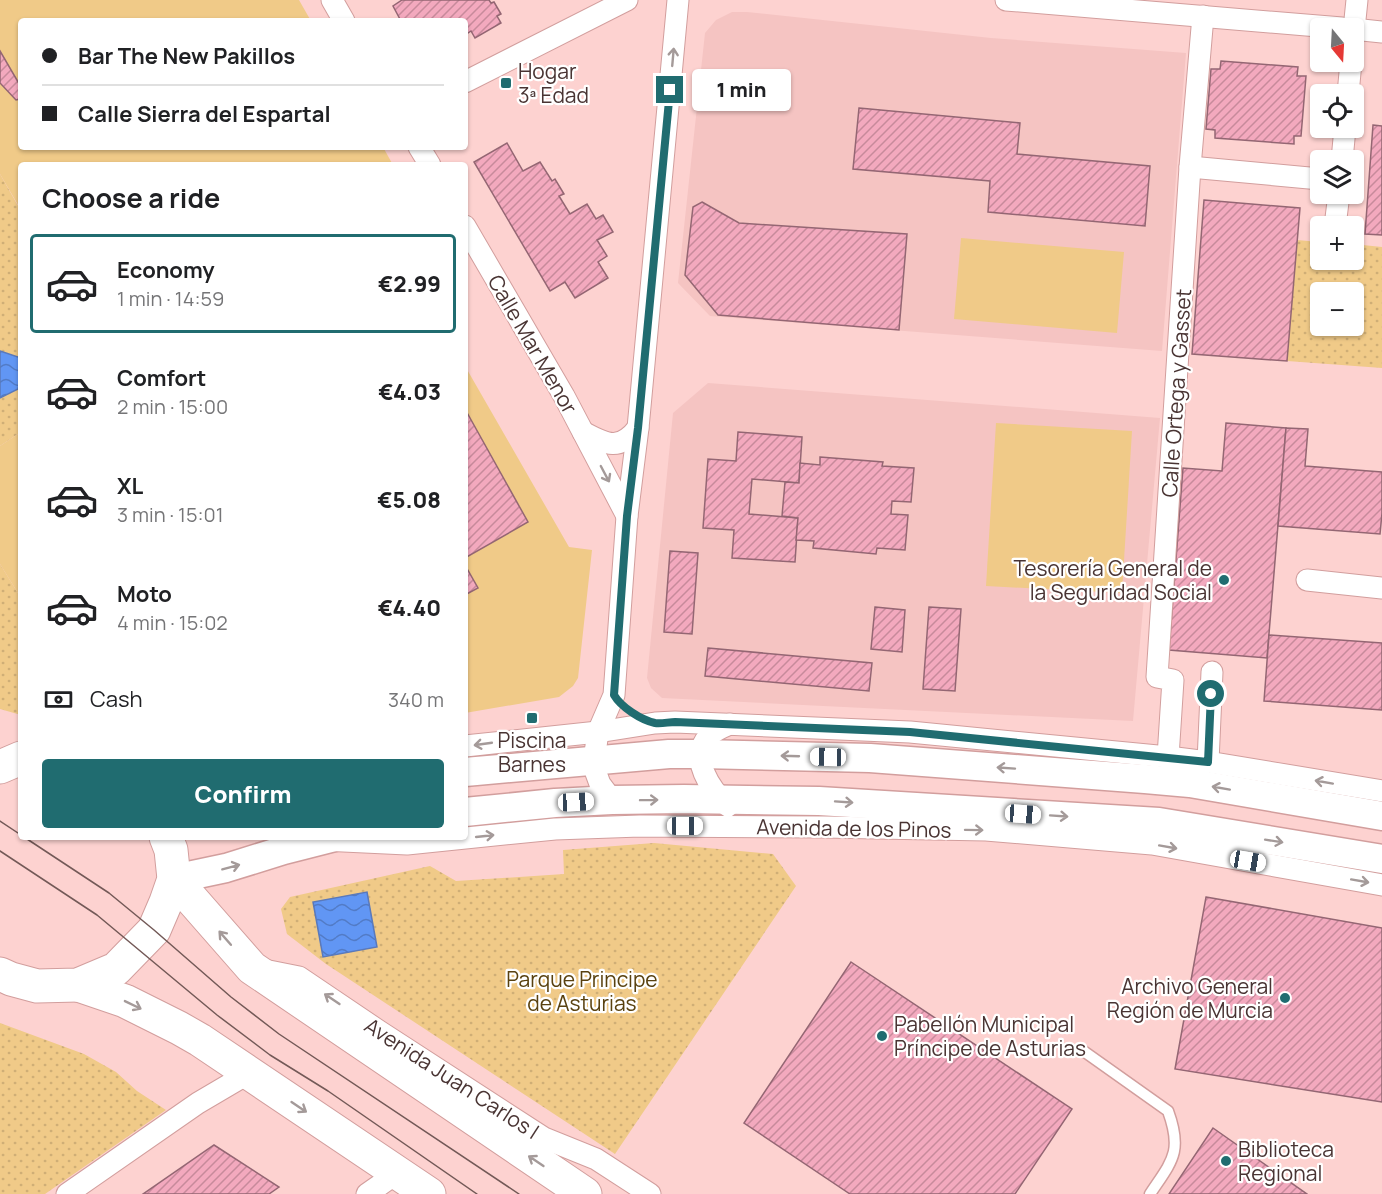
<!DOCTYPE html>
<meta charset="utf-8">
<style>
body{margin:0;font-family:Manrope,sans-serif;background:#f2f2f2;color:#202124;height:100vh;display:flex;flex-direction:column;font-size:22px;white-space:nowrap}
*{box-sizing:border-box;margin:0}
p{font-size:20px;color:#757577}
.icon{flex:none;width:33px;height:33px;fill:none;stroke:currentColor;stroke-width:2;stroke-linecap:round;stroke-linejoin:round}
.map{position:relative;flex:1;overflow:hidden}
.panel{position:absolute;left:18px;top:162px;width:450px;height:678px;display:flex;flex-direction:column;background:#fff;border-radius:6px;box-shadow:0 2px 4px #0004}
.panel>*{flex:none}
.guide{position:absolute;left:18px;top:18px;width:450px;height:132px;border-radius:6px;box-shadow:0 2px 4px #0004;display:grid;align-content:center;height:132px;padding:0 24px;background:#fff}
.needle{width:39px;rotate:162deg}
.tools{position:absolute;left:1310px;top:18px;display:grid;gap:12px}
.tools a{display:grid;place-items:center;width:54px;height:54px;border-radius:6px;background:#fff;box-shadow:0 2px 4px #0004;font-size:30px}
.end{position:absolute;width:27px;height:27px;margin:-14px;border:8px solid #206c70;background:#fff;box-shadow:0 0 0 3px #fff}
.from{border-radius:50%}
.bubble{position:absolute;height:42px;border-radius:6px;background:#fff;box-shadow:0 2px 4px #0004;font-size:20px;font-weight:800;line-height:42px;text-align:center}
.car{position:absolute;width:18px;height:36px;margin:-18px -9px;border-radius:8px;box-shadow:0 0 4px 2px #0007;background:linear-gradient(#fff 24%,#345 0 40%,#fff 0 76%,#345 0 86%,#fff 0)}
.guide b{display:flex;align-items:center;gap:21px;height:57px;font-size:22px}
.guide b+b{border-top:2px solid #e0e0e0}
.guide i{width:15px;height:15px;background:#202124}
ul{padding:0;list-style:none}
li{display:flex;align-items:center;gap:18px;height:99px;margin:0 12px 9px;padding:0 12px;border:3px solid transparent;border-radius:6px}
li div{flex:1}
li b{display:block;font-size:22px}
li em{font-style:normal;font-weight:800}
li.selected{border-color:#206c70}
li>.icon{width:54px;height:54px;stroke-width:1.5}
h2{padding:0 24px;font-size:27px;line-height:72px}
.pay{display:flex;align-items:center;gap:15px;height:66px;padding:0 24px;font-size:22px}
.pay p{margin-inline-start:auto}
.action{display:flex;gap:12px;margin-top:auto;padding:12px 24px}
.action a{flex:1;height:69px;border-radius:6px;background:#206c70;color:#fff;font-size:24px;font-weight:800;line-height:69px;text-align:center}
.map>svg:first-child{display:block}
</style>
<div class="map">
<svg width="1382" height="1194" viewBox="0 0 1382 1194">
<defs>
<pattern id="green-dots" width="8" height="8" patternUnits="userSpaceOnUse" patternTransform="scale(1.5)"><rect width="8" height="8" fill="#f0ca88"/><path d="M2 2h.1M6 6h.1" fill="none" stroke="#cfae76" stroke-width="1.8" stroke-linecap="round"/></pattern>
<pattern id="water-waves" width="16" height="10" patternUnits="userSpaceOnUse" patternTransform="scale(1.5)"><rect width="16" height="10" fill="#6196f4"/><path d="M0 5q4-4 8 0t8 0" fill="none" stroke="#527bc6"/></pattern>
<pattern id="building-hatch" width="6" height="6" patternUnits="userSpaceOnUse" patternTransform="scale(1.5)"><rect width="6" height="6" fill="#f3a9be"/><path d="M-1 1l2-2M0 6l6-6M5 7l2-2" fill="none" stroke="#c78a9b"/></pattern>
</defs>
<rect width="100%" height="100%" fill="#fdd2d0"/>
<g fill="#f5c4c2">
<path d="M732,12h15l244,26 195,15 -24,298 -452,-35 -32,-33 27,-250 11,-13z"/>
<path d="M708,383l452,35 -27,303 -471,-23 -11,-10 -4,-10 26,-265z"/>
</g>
<g fill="url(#green-dots)" fill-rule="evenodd">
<path d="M0,174l21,37v221l-21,14z"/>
<path d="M1297,240l23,2v18h33v-16l29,3v121l-95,-7zM1320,292h33v34h-33z"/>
<path d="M0,564l21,34v117l-21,-6z"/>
<path d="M654,843l119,11 23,32 -181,268 -289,-190 -39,-30 -6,-25 9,-12 140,-31 26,15 108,-7 -1,-24z"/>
<path d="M0,1023l84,31 32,18 21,19 29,19 -121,84h-45z"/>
</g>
<g fill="#f0ca88">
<path d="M0,0h299l12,21h-290v126h362l10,18h-372v45l-21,-36z"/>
<path d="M961,238l163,14 -7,81 -163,-14z"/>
<path d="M465,366l104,181 23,3 -14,128 -5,8 -14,11 -94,16z"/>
<path d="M996,423l136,8 -10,162 -136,-7z"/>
<path d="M21,432v166l-21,-34v-118z"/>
</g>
<g fill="url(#water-waves)" stroke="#5a79ba" stroke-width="1.5">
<path d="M0,351l21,7v20l-3,11 -18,9z"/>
<path d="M367,892l10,55 -54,10 -10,-55z"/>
</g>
<g fill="url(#building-hatch)" stroke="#946673" stroke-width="1.5">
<path d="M402,0h87l2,3 3,-1 7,12 -4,2 4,7 -26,15 -4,-7 -6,4v-14h-64l-8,-15z"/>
<path d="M0,51l21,36v12l-5,1 -16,-17z"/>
<path d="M1221,61l77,6 -1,9h9l-5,60h-7v8l-79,-6v-8l-9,-1 5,-60h9z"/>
<path d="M859,108l161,15 -3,31 133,12 -5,60 -157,-14 2,-31 -137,-12z"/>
<path d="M1373,125l9,1v109l-17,-1z"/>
<path d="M507,143l16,28 17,-9 12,19 3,-2 9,15 -5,2 11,18 17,-10 9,15 7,-4 10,17 -16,8 10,16 -9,6 10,16 -33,20 -10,-16 -15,9 -76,-129z"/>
<path d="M1204,200l96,8 -13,153 -95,-7z"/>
<path d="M702,202l37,21 168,11 -8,96 -181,-15 -33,-40 8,-68z"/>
<path d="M465,409l63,113 -63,36z"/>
<path d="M1226,423l60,5 -19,230 -98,-8 14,-182 39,3z"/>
<path d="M1286,428l22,1 -3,37 77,6v41l-2,21 -102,-8z"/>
<path d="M738,432l64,5 -3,46 -47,-4 -3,35 49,4 -3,44 -63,-4 2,-28 -31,-2 5,-69 28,2z"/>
<path d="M820,457l63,5 -1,4 32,2 -3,34 -19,-1 -1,13 17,1 -3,35 -28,-2 -1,6 -63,-6 1,-7 -18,-1 2,-22 -16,-2 3,-34 14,1 1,-20 20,2z"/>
<path d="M670,551l28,2 -6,81 -28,-2z"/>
<path d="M465,565l13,23 -13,7z"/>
<path d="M875,607l30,3 -3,42 -31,-3z"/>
<path d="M929,607l32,2 -6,82 -32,-2z"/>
<path d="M1269,635l113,8v67l-118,-9z"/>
<path d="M708,648l164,15 -3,28 -164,-15z"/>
<path d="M1206,897l176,31v174l-207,-33z"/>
<path d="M851,962l221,147 -57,85h-165l-106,-71z"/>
<path d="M1213,1128l94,66h-138z"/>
<path d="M214,1145l65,42 -10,7h-126z"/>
</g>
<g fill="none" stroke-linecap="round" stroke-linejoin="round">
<g stroke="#d29e9d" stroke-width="13">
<path id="lane" d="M1082,1050l86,61c15,41 4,50 -18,83"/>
</g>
<g stroke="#d29e9d" stroke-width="23">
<g id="street">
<path d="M332,0l12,21"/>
<path d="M1006,0l336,28"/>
<path d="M1353,29l29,3"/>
<path d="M1353,39l4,-39"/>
<path d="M465,82l162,-82"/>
<path d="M1348,94l3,-32"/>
<path d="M419,147l11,18"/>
<path d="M1342,160l3,-32"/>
<path d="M1190,167l130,12"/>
<path d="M465,226l99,170 63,120"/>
<path d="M1335,226l4,-32"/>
<path d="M583,432c23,12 36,20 55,-4"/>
<path d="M1307,580l75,8"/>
<path d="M465,746l133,-14 57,-9 20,-1 235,10 258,25 40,5 174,29"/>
<path d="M1168,757l5,-77 -16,-3 33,-510 13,-151"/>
<path d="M1208,762l4,-90"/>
<path d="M612,800l-12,-16 -4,-11 -2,-13 4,-28 16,-37 13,-179 11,-88 40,-428"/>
<path d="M728,806c-17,-16 -40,-48 -19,-70 6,-6 14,-9 21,-12"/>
<path d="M322,840l85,4 148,-15 85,-3 183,1 163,3 166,14 230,41"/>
<path d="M264,970l35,7 80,54 165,107 52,21 54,35"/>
<path d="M67,1194l131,-91 51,-30"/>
<path d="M367,1194l30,-21"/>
</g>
</g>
<g stroke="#d29e9d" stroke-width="31">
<g id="secondary">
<path d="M465,772l204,-18h32l169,4 275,21 45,4 192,33"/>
<path d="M465,812l90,-9 57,-3 72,-1 135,2 340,21 223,37"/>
<path d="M174,879l52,-11 58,-18 51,-13"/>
</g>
</g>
<g stroke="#d29e9d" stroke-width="35">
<g id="primary">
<path d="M0,767l21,-9"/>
<path d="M174,879l78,89 333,226"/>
<path d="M0,974l11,5 26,7 41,-1 38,-16 38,-39 12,-28 8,-23 -3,-29 -5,-13"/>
<path d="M78,985l47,16 54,27 21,12 229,154"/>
</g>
</g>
<use href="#lane" stroke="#fff" stroke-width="10"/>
<use href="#street" stroke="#fff" stroke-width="21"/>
<use href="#secondary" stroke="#fff" stroke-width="28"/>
<use href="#primary" stroke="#fff" stroke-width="33"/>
<g stroke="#735957" stroke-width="1.5">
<path d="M0,821l21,14"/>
<path d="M24,837l85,56 45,37 77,67 48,37 240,160"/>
<path d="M0,851l97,64 120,100 53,40 58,36 149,103"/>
</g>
</g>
<defs><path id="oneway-shaft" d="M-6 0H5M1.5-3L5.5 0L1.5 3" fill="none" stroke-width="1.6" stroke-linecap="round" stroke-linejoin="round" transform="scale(1.5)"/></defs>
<g stroke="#a49a99">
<use href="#oneway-shaft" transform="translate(673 57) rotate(-85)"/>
<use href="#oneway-shaft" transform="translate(605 474) rotate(62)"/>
<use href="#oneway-shaft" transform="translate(483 744) rotate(172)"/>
<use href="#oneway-shaft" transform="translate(790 756) rotate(-178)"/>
<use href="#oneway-shaft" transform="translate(1006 768) rotate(-176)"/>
<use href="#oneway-shaft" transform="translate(1324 782) rotate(-170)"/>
<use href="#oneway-shaft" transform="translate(1221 788) rotate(-170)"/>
<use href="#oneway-shaft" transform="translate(649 800) rotate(-1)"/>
<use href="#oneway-shaft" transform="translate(844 802) rotate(4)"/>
<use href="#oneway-shaft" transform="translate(1059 816) rotate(4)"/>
<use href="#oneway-shaft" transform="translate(974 830) rotate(1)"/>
<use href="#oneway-shaft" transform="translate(485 836) rotate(-6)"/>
<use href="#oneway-shaft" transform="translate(1274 841) rotate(9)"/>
<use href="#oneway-shaft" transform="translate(1168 847) rotate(10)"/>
<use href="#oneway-shaft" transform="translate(231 867) rotate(-15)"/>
<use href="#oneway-shaft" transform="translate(1360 881) rotate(10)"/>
<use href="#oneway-shaft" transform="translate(225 938) rotate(-131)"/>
<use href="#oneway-shaft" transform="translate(332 999) rotate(-146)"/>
<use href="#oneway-shaft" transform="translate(133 1005) rotate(26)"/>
<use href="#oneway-shaft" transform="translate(299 1107) rotate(34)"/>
<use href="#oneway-shaft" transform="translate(536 1161) rotate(-146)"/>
</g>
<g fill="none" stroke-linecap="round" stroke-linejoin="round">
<path stroke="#206c70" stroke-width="8" d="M670,90l-32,338 -11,88 -13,179c7,12 27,25 41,28 6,1 14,-1 20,-1l235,10 298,30 3,-68"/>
</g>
<g fill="#206c70" stroke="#fff" stroke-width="2">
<rect x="500" y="77" width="12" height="12" rx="3"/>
<circle cx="1224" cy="580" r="6"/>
<rect x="526" y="712" width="12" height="12" rx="3"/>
<circle cx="1285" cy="998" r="6"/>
<circle cx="882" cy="1036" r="6"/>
<circle cx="1226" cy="1161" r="6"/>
</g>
<g text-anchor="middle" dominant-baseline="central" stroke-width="4.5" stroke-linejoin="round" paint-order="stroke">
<g font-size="21" fill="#493433" stroke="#fff" text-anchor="start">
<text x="518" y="71">Hogar<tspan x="518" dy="24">3ª Edad</tspan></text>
<text x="1212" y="568" text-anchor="end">Tesorería General de<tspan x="1212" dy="24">la Seguridad Social</tspan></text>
<text x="532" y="740" text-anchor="middle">Piscina<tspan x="532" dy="24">Barnes</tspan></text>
<text x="1273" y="986" text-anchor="end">Archivo General<tspan x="1273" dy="24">Región de Murcia</tspan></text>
<text x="894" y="1024">Pabellón Municipal<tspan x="894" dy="24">Príncipe de Asturias</tspan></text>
<text x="1238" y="1149">Biblioteca<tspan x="1238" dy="24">Regional</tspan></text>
</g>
<g font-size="21" fill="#493433" stroke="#fff">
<text transform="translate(533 344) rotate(60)">Calle Mar Menor</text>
<text transform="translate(1176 393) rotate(-86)">Calle Ortega y Gasset</text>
<text transform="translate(854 828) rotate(1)">Avenida de los Pinos</text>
<text transform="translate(452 1078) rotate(33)">Avenida Juan Carlos I</text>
</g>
<g font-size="21" fill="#59410f" stroke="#fff">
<text x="582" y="979">Parque Principe<tspan x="582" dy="24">de Asturias</tspan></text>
</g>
</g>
</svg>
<div class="tools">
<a><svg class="needle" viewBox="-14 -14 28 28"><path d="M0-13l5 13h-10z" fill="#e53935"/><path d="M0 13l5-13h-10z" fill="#757577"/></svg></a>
<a><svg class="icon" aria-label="locate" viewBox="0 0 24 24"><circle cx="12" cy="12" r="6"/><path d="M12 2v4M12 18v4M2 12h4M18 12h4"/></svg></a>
<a><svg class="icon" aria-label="layers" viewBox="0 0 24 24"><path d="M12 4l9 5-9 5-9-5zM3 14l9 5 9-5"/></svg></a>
<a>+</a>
<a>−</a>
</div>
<i class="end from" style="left:1211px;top:694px"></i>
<i class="end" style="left:670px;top:90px"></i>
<div class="bubble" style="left:692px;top:69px;width:99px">1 min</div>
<i class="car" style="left:828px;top:757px;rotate:271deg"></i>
<i class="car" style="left:576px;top:802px;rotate:87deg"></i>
<i class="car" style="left:1023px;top:814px;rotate:94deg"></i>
<i class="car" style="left:685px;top:826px;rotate:90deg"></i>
<i class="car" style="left:1248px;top:861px;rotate:100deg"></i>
<div class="guide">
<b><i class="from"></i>Bar The New Pakillos</b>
<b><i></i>Calle Sierra del Espartal</b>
</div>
<section class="panel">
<h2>Choose a ride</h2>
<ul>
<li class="selected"><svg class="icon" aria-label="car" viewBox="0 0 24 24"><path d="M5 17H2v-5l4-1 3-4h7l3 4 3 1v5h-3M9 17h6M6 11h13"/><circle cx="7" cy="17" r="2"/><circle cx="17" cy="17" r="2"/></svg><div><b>Economy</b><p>1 min · 14:59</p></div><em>€2.99</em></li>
<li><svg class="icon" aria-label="car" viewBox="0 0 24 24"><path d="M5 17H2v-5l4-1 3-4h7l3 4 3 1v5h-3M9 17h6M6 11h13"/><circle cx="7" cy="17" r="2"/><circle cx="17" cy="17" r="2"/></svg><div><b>Comfort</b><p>2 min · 15:00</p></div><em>€4.03</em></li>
<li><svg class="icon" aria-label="car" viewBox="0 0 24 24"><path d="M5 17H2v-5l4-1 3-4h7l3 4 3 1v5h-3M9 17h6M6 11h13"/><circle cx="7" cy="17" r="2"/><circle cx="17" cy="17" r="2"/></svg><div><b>XL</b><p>3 min · 15:01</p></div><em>€5.08</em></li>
<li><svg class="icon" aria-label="car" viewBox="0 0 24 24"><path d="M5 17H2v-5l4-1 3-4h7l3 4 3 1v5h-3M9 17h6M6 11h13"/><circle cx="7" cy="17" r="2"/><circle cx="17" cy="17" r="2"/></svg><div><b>Moto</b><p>4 min · 15:02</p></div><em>€4.40</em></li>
</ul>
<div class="pay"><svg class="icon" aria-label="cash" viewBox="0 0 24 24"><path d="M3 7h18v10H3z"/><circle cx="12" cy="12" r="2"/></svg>Cash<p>340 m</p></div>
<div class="action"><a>Confirm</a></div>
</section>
</div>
